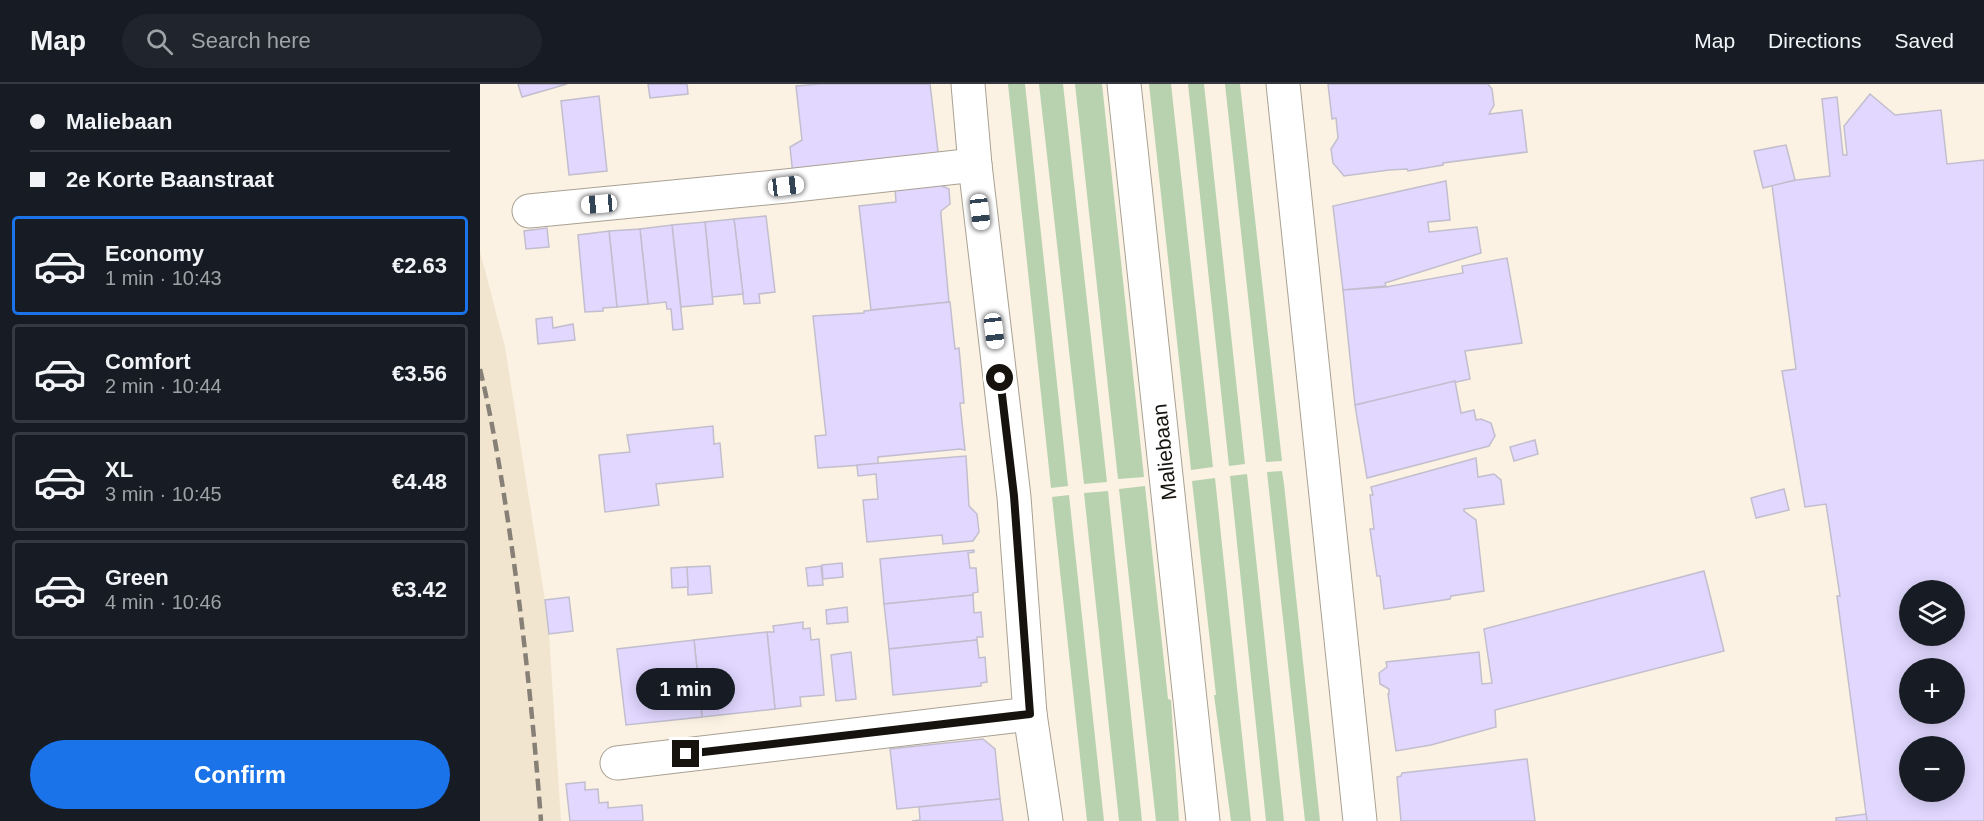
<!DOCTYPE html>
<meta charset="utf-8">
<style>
body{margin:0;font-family:Helvetica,sans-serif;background:#20242c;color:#f1f3f6;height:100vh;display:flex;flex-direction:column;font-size:22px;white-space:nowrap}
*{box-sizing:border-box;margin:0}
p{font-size:20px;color:#9ea1a6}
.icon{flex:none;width:33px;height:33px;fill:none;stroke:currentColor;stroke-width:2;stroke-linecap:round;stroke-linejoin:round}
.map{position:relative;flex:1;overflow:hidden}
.sheet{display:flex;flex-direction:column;background:#171b24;width:480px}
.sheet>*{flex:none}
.top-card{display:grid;align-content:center;height:132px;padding:0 30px;background:#171b24}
.controls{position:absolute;left:1419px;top:496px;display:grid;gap:12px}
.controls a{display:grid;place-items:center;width:66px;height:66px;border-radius:50%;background:#171b24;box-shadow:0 3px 15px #0003;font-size:30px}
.end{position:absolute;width:27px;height:27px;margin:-14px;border:8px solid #16130e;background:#fff;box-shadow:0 0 0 3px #fff}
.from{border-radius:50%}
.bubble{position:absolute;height:42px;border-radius:21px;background:#171b24;box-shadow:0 3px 15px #0003;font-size:20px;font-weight:700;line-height:42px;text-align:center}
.car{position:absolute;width:18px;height:36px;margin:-18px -9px;border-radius:8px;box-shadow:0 0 4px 2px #0007;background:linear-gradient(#fff 24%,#345 0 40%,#fff 0 76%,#345 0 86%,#fff 0)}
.top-card b{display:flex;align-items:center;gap:21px;height:57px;font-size:22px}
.top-card b+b{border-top:2px solid #363941}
.top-card i{width:15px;height:15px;background:#f1f3f6}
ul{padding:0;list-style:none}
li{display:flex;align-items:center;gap:18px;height:99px;margin:0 12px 9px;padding:0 18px;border:3px solid #363941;border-radius:6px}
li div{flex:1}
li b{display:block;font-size:22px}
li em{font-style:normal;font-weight:700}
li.selected{border-color:#1a73e8}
li>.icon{width:54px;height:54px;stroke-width:1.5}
.action{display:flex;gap:12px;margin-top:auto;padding:12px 30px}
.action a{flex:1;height:69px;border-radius:36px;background:#1a73e8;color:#fff;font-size:24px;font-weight:700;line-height:69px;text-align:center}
header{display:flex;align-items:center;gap:36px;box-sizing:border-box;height:84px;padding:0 30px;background:#171b24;border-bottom:2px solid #363941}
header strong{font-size:28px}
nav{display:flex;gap:33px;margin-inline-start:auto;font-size:21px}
.search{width:420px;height:54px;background:#20242c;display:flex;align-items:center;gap:15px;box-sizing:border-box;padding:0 21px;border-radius:33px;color:#9ea1a6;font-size:22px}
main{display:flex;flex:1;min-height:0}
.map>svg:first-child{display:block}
</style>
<header>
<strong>Map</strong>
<div class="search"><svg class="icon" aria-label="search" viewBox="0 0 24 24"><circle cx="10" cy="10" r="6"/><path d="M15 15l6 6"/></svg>Search here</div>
<nav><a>Map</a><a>Directions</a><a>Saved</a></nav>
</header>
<main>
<section class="sheet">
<div class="top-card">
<b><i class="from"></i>Maliebaan</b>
<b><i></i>2e Korte Baanstraat</b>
</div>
<ul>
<li class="selected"><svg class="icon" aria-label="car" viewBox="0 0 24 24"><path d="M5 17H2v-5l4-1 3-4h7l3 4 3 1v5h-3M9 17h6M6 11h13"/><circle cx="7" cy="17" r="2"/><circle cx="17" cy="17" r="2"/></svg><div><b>Economy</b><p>1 min · 10:43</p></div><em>€2.63</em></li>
<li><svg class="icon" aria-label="car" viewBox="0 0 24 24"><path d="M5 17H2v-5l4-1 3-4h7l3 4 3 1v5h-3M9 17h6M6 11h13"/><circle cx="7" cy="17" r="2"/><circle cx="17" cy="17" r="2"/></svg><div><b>Comfort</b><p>2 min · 10:44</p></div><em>€3.56</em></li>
<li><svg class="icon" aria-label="car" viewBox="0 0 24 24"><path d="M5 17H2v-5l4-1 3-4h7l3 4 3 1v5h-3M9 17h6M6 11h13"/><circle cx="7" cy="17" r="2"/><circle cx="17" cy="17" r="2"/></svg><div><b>XL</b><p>3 min · 10:45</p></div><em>€4.48</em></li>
<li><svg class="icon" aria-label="car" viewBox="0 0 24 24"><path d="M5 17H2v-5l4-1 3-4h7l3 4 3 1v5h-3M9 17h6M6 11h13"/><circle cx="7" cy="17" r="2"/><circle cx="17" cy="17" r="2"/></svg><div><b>Green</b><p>4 min · 10:46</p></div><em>€3.42</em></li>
</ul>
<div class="action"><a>Confirm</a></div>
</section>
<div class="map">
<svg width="1504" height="737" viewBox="0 0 1504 737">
<rect width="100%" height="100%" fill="#fbf2e3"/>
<path fill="#f2e5cf" d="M0,167l25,96 40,253 4,34 12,187h-81z"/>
<g fill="#b8d2af">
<path d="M528,0h17l43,402 -17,2z"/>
<path d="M559,0h24l44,398 -23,2z"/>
<path d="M595,0h27l42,393 -26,2z"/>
<path d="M669,0h22l42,383 -22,3z"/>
<path d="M708,0h16l41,380 -16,2z"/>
<path d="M745,0h15l42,377 -16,1z"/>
<path d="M802,387l2,13 36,337h-15l-38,-349z"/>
<path d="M767,390l37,347h-18l-36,-345z"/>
<path d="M735,394l36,343h-20l-17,-126h2l-24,-214z"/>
<path d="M665,402l23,213 3,1 8,121h-23l-37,-332z"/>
<path d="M628,407l34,330h-23l-35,-328z"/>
<path d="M589,411l35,326h-17l-35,-324z"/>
</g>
<g fill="#e1d7ff" stroke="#c2bece" stroke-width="1.5" fill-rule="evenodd">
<path d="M38,0h49l-45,13z"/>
<path d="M168,0h39l1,10 -38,4z"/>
<path d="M340,0h110l9,76 -146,15 -3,-28 12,-7 -6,-54z"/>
<path d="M848,0h160l4,5 2,16 -5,9 33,-4 5,42 -84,11v2l-35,6 -1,-2 -18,1 -45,6 -11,-13 -2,-14 7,-11 -2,-20 -4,1z"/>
<path d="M1390,10l25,21 46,-5 6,54 37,-4v661h-117l-30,-225h3l-14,-92 -21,3 -23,-136 14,-2 -24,-184 25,-5 33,-4 -8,-77 15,-2 6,58h4l-3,-29zM1430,507h44v45h-44zM1430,585h44v45h-44zM1430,663h44v45h-44z"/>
<path d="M119,12l8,75 -38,4 -8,-74z"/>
<path d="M1306,61l9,35 -32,8 -9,-37z"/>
<path d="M966,97l4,39 -22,2 1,10 48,-5 4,26 -96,30 1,3 -43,4 -10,-84z"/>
<path d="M456,99l13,6 1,15 -9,7v4l8,87 -78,8 -12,-104 37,-4 -1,-14z"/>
<path d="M286,132l9,76 -16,2 1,9 -16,1 -10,-85z"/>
<path d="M254,135l9,75 -31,3 -7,-75z"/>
<path d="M225,138l8,82 -32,3 -9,-82z"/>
<path d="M192,141l11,104 -10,1 -2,-21h-4l-1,-7 -18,2 -8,-75z"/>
<path d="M67,144l2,19 -23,2 -2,-18z"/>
<path d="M160,145l8,75 -31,3 -8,-76z"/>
<path d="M129,147l8,76 -14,1v3l-18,1 -7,-77z"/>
<path d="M1027,174l15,85 -57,8 5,28 -115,26 -12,-115 43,-3 77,-14 -1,-7z"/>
<path d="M470,218l5,47 4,-1 5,55h-4l5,47 -5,-1 -82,8v7l-60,4 -3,-32 11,-1 -13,-119 51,-3v-2z"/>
<path d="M72,233l1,11 20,-4 2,16 -37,4 -2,-25z"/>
<path d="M975,297l6,32 13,-3 2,10 5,-1 10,4 4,13 -6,10 -122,32 -12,-73z"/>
<path d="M233,342l1,18 6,-1 3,34 -67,7 3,21 -54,7 -6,-57 31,-3 -3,-17z"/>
<path d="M1055,356l3,14 -24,7 -4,-14z"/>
<path d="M486,372l3,50 8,8 2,18 -6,9 -30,3 -1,-9 -75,7 -4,-42 15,-1 -2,-25 -18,2 -1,-11z"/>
<path d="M996,374l2,19 16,-3 7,6 3,24 -40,5v2l12,9 8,71 -33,5 -1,3 -66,10 -4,-33h-3l-7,-47h4l-4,-34h3l-2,-8z"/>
<path d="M1304,405l5,21 -33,8 -5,-20z"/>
<path d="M494,466v2l-6,1 2,15h6l2,24 -5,1v2l-89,9 -4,-45z"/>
<path d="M362,479l1,14 -20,2 -1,-14z"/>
<path d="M230,482l2,27 -24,2 -1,-28z"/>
<path d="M341,482l2,19 -15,1 -2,-18z"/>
<path d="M207,483l1,20 -16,1 -1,-20z"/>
<path d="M1224,487l20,80 -229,59 1,17 -65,18 -35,6 -8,-57h1v-5l-9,-5 -1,-11 8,-6 -1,-5 93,-10 3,32 10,-1 -8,-54z"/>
<path d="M493,511l1,18 7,-1 2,25h-6v3l-88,9 -5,-45z"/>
<path d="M89,513l4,34 -24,3 -4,-34z"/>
<path d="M367,523l1,15 -21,2 -1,-14z"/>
<path d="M323,538v7l7,-1 1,12 8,-1 5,56 -24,2 1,9 -26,3 -8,-77h7l-1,-6z"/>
<path d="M287,548l8,77 -73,8 -8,-77z"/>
<path d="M214,556l8,77 -76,8 -9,-76z"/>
<path d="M497,556l2,18 6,-1 2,25 -6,1v3l-88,9 -4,-46z"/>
<path d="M371,568l5,47 -20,2 -5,-46z"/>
<path d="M503,655l12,10 5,50 -103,10 -7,-60z"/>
<path d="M1047,675l8,62h-134l-4,-44 4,-1 1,-3z"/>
<path d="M105,698v8l13,-1 1,14 9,-1v6l34,-3 1,16h-73l-4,-37z"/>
<path d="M520,715l3,22h-91l8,-1 -1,-13z"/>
<path d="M1386,730l1,7h-31v-3z"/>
</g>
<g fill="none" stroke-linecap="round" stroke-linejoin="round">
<g stroke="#a8a092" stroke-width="35">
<g id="minor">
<path d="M644,0l79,737"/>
<path d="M49,127l257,-25 189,-21"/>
<path d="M137,679l413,-49"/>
</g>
</g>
<g stroke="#a8a092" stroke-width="35">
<g id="tertiary">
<path d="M488,0l7,81 39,332 16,217 16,107"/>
<path d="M803,0l77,737"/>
</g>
</g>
<use href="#minor" stroke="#fff" stroke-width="33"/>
<use href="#tertiary" stroke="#fff" stroke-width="33"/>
<path stroke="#868076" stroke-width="4.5" stroke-dasharray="12 6" stroke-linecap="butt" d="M0,285c11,46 19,93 26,139 16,104 27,208 35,313"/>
</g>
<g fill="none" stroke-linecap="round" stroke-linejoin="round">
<path stroke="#16130e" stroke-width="8" d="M206,670l344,-40 -16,-218 -14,-118"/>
</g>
<g text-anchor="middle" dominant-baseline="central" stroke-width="4.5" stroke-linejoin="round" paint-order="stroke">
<g font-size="21" fill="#16130e" stroke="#fff">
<text transform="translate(684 368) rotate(-96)">Maliebaan</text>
</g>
</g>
</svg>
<div class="controls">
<a><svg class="icon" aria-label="layers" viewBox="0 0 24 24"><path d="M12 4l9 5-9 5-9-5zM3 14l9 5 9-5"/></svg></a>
<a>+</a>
<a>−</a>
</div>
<i class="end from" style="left:520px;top:294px"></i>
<i class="end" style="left:206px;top:670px"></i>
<div class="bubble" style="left:156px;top:584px;width:99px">1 min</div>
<i class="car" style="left:306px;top:102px;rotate:83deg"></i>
<i class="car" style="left:119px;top:120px;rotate:265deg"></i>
<i class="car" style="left:500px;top:128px;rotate:173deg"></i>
<i class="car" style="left:514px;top:247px;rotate:173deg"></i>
</div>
</main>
